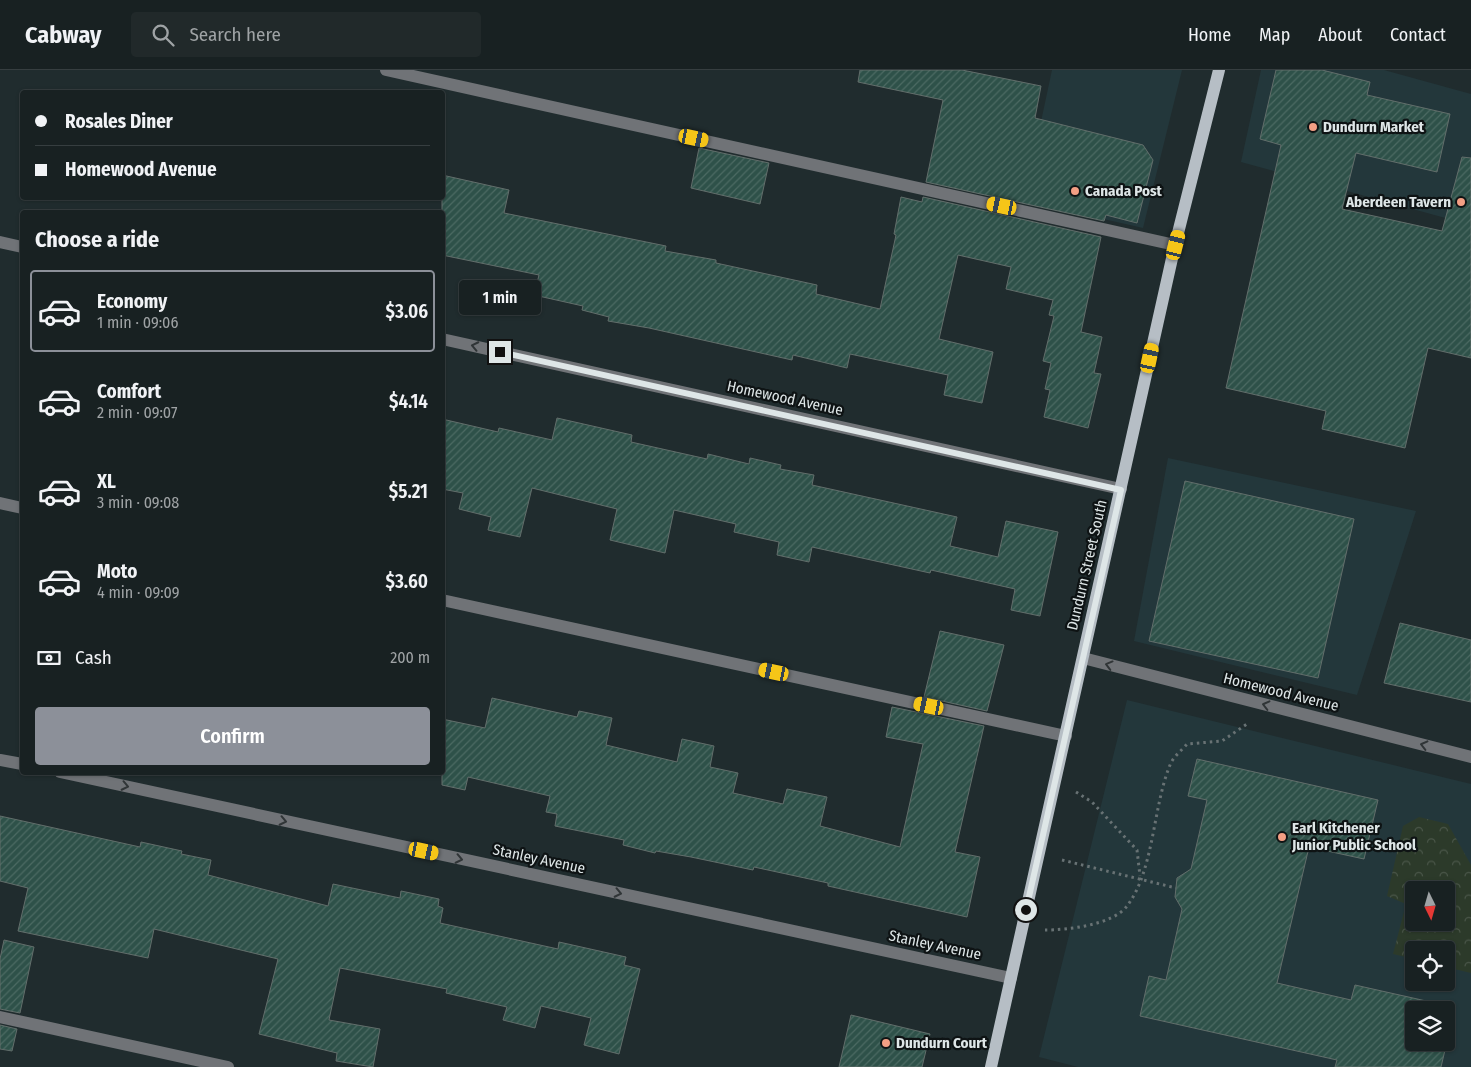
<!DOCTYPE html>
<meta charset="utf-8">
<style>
body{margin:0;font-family:"Fira Sans Condensed",sans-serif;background:#21292a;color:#f1f3f6;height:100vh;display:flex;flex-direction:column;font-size:19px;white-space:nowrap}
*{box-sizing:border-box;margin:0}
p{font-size:16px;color:#9fa3a5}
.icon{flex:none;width:28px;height:28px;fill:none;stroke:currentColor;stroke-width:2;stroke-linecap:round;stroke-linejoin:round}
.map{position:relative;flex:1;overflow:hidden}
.details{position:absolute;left:20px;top:140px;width:425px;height:565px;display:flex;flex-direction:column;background:#182122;border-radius:5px;box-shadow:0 1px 4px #0004,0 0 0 1px #363e40}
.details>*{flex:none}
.guide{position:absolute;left:20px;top:20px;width:425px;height:110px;border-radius:5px;box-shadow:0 1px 4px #0004,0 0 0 1px #363e40;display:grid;align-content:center;height:110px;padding:0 15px;background:#182122}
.needle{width:32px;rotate:175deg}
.controls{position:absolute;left:1405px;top:811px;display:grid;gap:10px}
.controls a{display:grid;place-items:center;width:50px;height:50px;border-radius:5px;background:#182122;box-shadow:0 1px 4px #0004,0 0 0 1px #363e40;font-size:25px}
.end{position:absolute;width:22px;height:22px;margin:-11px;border:6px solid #dee6e7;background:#111;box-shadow:0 0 0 2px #111}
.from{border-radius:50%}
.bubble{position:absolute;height:35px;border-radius:5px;background:#182122;box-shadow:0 1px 4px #0004,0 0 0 1px #363e40;font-size:16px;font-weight:600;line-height:35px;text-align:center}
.car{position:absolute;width:15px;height:30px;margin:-15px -8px;border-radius:6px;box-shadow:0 0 4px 1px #0007;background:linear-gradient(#f5c518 24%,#345 0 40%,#f5c518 0 76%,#345 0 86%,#f5c518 0)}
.guide b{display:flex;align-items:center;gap:18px;height:48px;font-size:19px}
.guide b+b{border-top:1px solid #363e40}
.guide i{width:12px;height:12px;background:#f1f3f6}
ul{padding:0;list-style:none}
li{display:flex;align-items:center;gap:15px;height:82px;margin:0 10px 8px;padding:0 5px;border:2px solid transparent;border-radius:5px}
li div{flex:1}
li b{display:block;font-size:19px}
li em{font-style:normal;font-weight:600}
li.selected{border-color:#8c9099}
li>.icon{width:45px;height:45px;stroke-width:1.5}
h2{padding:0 15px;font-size:22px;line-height:60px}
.pay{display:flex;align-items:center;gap:12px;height:55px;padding:0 15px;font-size:19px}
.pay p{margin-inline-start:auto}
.action{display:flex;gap:10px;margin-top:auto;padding:10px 15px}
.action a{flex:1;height:58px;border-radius:5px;background:#8c9099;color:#fff;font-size:20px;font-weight:600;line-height:58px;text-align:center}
header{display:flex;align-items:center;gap:30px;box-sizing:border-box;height:70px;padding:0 25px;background:#182122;border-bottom:1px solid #363e40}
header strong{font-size:24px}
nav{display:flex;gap:28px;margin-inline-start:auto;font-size:18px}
.search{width:350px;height:45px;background:#21292a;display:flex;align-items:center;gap:12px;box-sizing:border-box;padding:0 18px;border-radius:5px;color:#9fa3a5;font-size:19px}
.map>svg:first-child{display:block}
</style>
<header>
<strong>Cabway</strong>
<div class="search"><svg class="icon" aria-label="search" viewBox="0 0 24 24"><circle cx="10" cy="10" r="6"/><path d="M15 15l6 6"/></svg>Search here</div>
<nav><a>Home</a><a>Map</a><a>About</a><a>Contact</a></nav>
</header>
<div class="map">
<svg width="1471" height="997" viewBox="0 0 1471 997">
<defs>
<pattern id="forest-crowns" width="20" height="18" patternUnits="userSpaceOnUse" patternTransform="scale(1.25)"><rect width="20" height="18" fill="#2c3a2a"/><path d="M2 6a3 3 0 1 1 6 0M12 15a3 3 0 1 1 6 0" fill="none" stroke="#4a5649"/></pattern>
<pattern id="building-hatch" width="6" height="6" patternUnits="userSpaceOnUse" patternTransform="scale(1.25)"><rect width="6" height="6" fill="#2e5149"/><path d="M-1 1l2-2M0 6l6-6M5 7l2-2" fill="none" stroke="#4c6a63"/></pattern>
</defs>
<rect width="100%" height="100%" fill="#202c2e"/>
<g fill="#23373b" fill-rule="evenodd">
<path d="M1052,0h130l-39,158 -119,-27z"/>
<path d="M1261,0h123l87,24v131l-230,-63z"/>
<path d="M1168,388l248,53 -59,184 -223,-54z"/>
<path d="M1127,630l344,84v283h-393l-39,-10zM1414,820h32v32h-32zM1414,880h32v32h-32zM1414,940h32v32h-32z"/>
</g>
<path fill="url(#forest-crowns)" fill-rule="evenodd" d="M1419,747l29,7 23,41v108l-25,-6v-17h-32v9l-21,-5 13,-50 -19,-8 16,-70zM1414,820h32v32h-32z"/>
<g fill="url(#building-hatch)" stroke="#626e6b">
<path d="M860,0h102l79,16 -6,32 108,27 10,15 -16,63 -31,-8 -2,6 -178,-39 17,-82 -85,-18z"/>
<path d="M1276,0h46l48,12 -3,13 83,19 -13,58 -81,-19 -14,56 100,22 20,-74 9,1v200l-43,-10 -23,100 -83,-19 4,-18 -100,-23 55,-243 -21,-6z"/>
<path d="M699,78l70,15 -9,41 -69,-16z"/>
<path d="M442,105l67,15 -5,23 162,33 -1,5 51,9v3l101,22 -1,9 64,15 16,-74 -2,-1 7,-37 21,5 1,-5 178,40 -20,95 21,5 -8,36 7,1 -13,54 -44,-11 6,-27 -5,-1 6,-26 -8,-2 11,-45 -5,-1 4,-15 -47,-11 5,-22 -53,-12 -19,84 54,13 -11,51 -38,-8 4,-20 -98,-21 -3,14 -54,-13 -1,5 -143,-32 -41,-7 1,-4 -27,-7 1,-4 -49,-11 5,-20 -97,-20z"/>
<path d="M557,348l75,17 -1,7 76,17 1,-5 41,10 1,-6 31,7 -1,4 34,6 -2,10 145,32 -7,29 48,11 8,-36 52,11 -18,84 -29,-6 4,-21 -84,-19 -1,3 -118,-26 -3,15 -32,-7 2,-13 -45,-10 2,-8 -62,-14 -9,43 -55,-13 7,-31 -85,-21 -12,49 -32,-7 3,-13 -32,-8 4,-16 -21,-4v-70l56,13 1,-4 53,12z"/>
<path d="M1185,411l169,38 -36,159 -169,-37z"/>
<path d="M1400,553l71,17v62l-87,-19z"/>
<path d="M940,561l64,14 -17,66 -63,-14z"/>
<path d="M492,628l85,19 2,-6 33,7 -6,27 71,17 5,-23 32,7 -4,21 28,6 -5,20 50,11 4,-15 40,8 -7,29 80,21 23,-103 -37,-7 6,-30 92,19 -29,126 25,5 -13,60 -139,-31v-3l-74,-16 -1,3 -62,-13 -35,-6 -1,2 -32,-8 1,-5 -69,-14 2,-12 -11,-2 4,-16 -82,-19 -3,13 -23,-5v-66l43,9z"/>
<path d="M1197,689l181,41 -14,59 -55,-12 -32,136 74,17 4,-15 89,20 -1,5h-29v32h32v-10l3,1 -8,34h-106l2,-7 -197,-44 9,-40 17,4 16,-71 -7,-12 2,-19 14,-9 16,-69 -19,-4z"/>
<path d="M0,746l140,31 1,-5 41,9 -1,3 30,6 -3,15 120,31 5,-22 67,14 1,-7 38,8 -1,7 5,2 -3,15 118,26 1,-7 67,15 -2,8 16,4 -21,85 -35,-9 7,-27 -50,-12 -6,22 -32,-8 4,-13 -61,-14 1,-4 -107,-21 -11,52 51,9 -7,38 -37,-6 1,-8 -78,-19 19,-75 -124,-30 -6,29 -130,-27 10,-43 -28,-7z"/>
<path d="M4,870l30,7 -14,66 -20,-4v-50z"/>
<path d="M851,945l79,19 -8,33h-83z"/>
<path d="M0,955l17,4 -5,22 -12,-2z"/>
</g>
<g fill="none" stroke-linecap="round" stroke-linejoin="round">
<g stroke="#687274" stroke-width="3" stroke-dasharray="2.5 4" stroke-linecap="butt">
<path d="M1076,722l16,10 45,48 3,26"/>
<path d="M1062,790l114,28"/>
<path d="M1045,860c22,0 68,-5 82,-24 27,-35 26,-100 43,-141 3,-8 12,-15 17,-21l35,-3 25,-17"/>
</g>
<g stroke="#707377" stroke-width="12">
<path d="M386,0l789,175"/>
<path d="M0,172l22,5"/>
<path d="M442,269l679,150"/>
<path d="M0,433l22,5"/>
<path d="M442,530l624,136"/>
<path d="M1083,588l388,99"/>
<path d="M0,690l22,4"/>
<path d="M60,702l951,206"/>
<path d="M0,947l228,50"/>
</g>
<path stroke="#b6bec5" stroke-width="12" d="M991,997l184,-822 44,-175"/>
</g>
<defs><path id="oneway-chevron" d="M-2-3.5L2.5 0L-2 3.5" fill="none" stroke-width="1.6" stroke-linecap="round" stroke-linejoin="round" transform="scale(1.25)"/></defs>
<g stroke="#303537">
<use href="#oneway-chevron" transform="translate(475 276) rotate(-168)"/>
<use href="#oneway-chevron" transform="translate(1109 595) rotate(-165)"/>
<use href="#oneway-chevron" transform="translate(1266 635) rotate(-166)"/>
<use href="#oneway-chevron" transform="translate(1424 675) rotate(-166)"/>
<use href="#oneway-chevron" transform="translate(125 716) rotate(12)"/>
<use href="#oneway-chevron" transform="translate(283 751) rotate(12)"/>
<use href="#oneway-chevron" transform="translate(459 789) rotate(12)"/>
<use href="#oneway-chevron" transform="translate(618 823) rotate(12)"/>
</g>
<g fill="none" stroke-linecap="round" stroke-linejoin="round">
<path stroke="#dee6e7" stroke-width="6" d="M500,282l621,138 -95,420"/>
</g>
<g fill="#f39f84" stroke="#0e1314" stroke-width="2">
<circle cx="1313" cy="57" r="5"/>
<circle cx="1075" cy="121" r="5"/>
<circle cx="1461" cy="132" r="5"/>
<circle cx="1282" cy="767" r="5"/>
<circle cx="886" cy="973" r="5"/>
</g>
<g text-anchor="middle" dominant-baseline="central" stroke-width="4.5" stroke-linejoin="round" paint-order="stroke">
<g font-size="15" font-weight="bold" fill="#dee6e7" stroke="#0e1314" text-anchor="start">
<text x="1323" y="57">Dundurn Market</text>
<text x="1085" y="121">Canada Post</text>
<text x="1451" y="132" text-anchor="end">Aberdeen Tavern</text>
<text x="1292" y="758">Earl Kitchener<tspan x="1292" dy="17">Junior Public School</tspan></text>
<text x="896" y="973">Dundurn Court</text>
</g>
<g font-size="15" fill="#dee6e7" stroke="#0e1314">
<text transform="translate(785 328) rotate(12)">Homewood Avenue</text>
<text transform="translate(1087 495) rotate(-77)">Dundurn Street South</text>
<text transform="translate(1281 622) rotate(14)">Homewood Avenue</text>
<text transform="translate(539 789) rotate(12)">Stanley Avenue</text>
<text transform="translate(935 875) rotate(12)">Stanley Avenue</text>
</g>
</g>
</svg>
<div class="controls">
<a><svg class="needle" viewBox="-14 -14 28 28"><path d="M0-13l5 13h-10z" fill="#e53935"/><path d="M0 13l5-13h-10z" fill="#9fa3a5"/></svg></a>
<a><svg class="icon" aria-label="locate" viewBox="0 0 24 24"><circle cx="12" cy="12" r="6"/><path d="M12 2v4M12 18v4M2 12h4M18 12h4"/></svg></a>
<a><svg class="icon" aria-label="layers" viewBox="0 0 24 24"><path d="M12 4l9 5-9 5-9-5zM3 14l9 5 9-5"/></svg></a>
</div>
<i class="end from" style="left:1026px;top:840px"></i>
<i class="end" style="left:500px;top:282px"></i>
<div class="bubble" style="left:459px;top:210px;width:82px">1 min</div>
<i class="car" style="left:694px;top:68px;rotate:102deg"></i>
<i class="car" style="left:1002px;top:136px;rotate:282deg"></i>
<i class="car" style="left:1176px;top:175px;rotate:14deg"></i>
<i class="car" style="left:1150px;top:288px;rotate:12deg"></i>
<i class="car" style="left:774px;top:602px;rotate:282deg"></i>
<i class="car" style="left:929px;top:636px;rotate:282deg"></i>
<i class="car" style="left:424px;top:781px;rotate:102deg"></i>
<div class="guide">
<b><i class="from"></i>Rosales Diner</b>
<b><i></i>Homewood Avenue</b>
</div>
<section class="details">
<h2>Choose a ride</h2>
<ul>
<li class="selected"><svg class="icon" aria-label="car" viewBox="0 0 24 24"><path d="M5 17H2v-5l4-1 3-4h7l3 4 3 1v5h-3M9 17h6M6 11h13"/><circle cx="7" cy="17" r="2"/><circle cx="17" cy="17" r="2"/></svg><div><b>Economy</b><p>1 min · 09:06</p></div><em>$3.06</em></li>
<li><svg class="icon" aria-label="car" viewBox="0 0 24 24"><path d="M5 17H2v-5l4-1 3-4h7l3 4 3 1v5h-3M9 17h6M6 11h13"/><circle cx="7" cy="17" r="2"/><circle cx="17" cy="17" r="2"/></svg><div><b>Comfort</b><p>2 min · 09:07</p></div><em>$4.14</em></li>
<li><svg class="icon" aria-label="car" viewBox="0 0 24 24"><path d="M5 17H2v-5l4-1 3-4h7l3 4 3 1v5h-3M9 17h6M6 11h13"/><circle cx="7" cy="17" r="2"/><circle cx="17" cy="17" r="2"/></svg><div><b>XL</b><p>3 min · 09:08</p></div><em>$5.21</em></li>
<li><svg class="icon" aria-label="car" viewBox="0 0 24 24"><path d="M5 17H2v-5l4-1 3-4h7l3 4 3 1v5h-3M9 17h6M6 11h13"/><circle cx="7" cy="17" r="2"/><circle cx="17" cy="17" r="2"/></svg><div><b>Moto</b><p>4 min · 09:09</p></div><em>$3.60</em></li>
</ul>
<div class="pay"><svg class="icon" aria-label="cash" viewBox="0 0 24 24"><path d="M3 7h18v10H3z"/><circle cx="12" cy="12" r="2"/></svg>Cash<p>200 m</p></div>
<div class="action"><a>Confirm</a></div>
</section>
</div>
